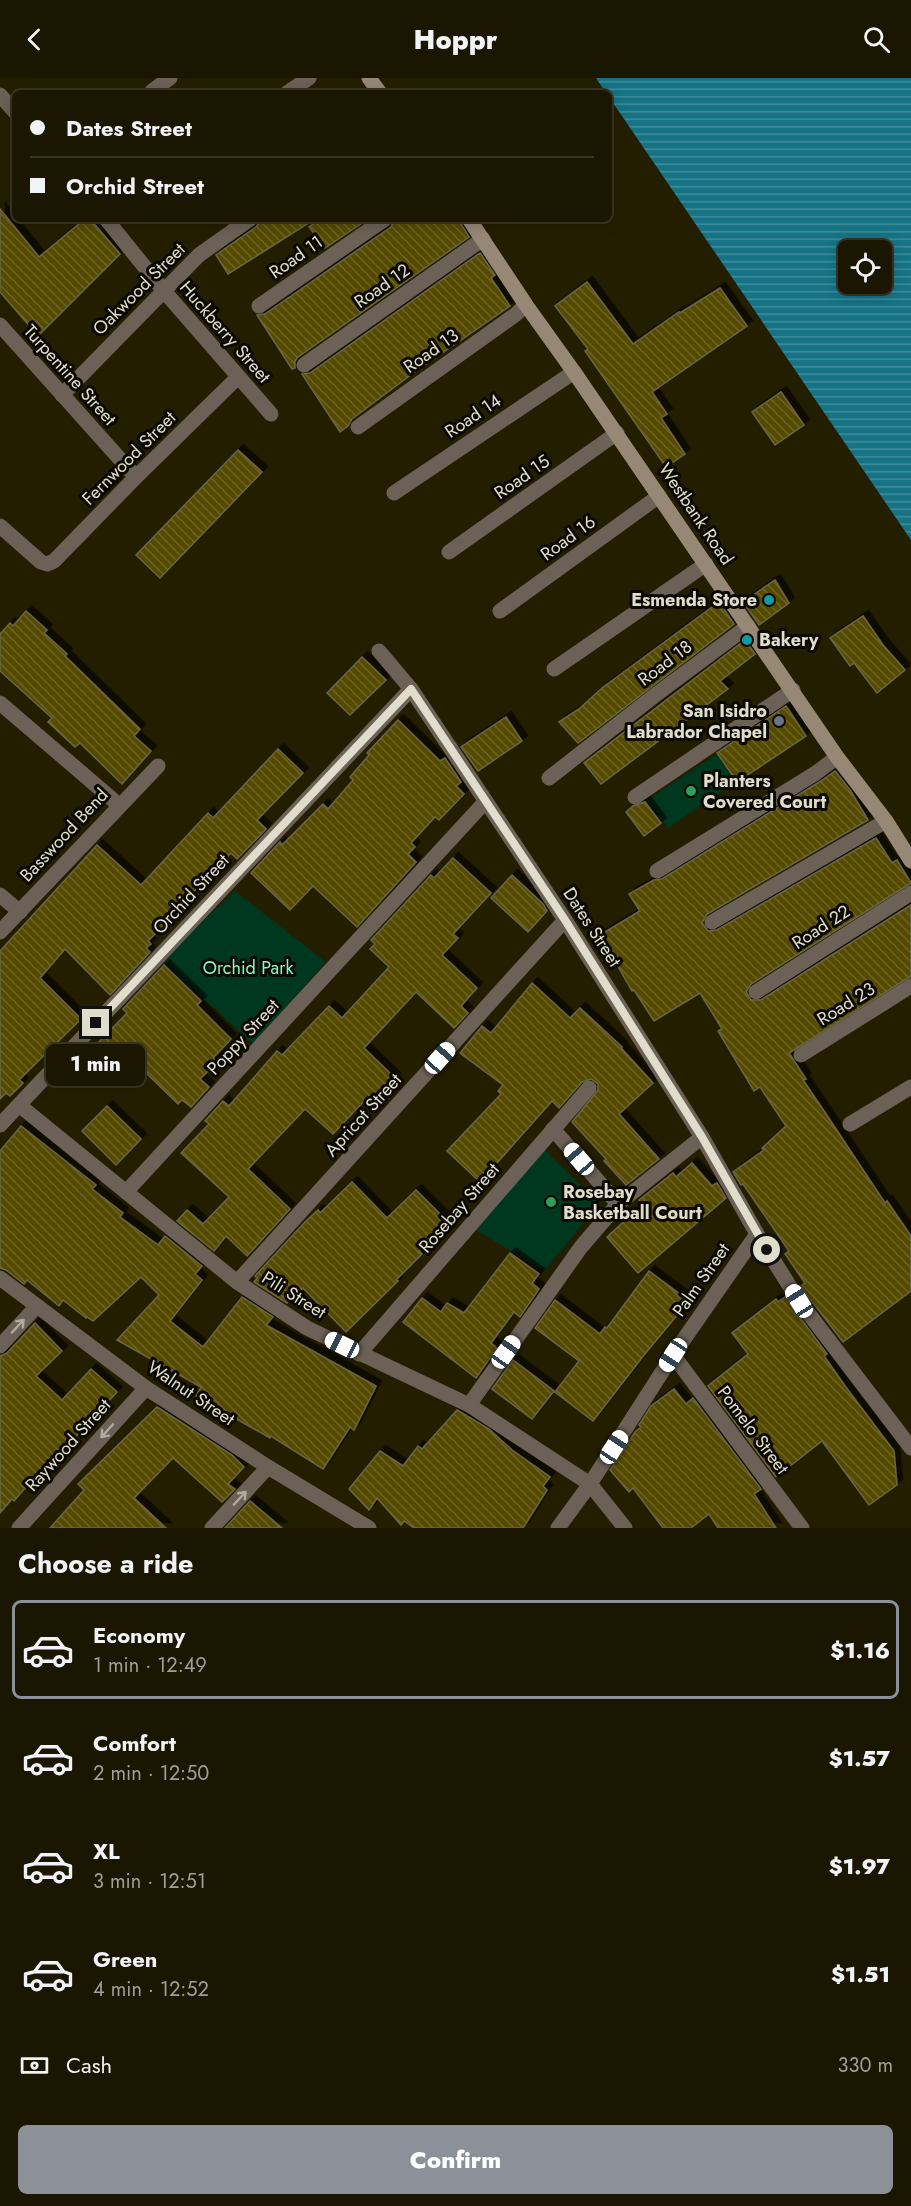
<!DOCTYPE html>
<meta charset="utf-8">
<style>
body{margin:0;font-family:Jost,sans-serif;background:#241f0b;color:#f1f3f6;height:100vh;display:flex;flex-direction:column;font-size:22px;white-space:nowrap}
*{box-sizing:border-box;margin:0}
p{font-size:20px;color:#a09f99}
.icon{flex:none;width:33px;height:33px;fill:none;stroke:currentColor;stroke-width:2;stroke-linecap:round;stroke-linejoin:round}
.map{position:relative;height:1450px;overflow:hidden}
.details{display:flex;flex-direction:column;background:#1b1601;flex:1}
.details>*{flex:none}
.banner{position:absolute;left:12px;top:12px;width:600px;height:132px;border-radius:9px;box-shadow:0 3px 15px #0003,0 0 0 2px #393523;display:grid;align-content:center;height:132px;padding:0 18px;background:#1b1601}
.buttons{position:absolute;left:838px;top:162px;display:grid;gap:12px}
.buttons a{display:grid;place-items:center;width:54px;height:54px;border-radius:9px;background:#1b1601;box-shadow:0 3px 15px #0003,0 0 0 2px #393523;font-size:30px}
.end{position:absolute;width:27px;height:27px;margin:-14px;border:8px solid #e0ddcc;background:#111;box-shadow:0 0 0 3px #111}
.from{border-radius:50%}
.bubble{position:absolute;height:42px;border-radius:9px;background:#1b1601;box-shadow:0 3px 15px #0003,0 0 0 2px #393523;font-size:20px;font-weight:800;line-height:42px;text-align:center}
.car{position:absolute;width:18px;height:36px;margin:-18px -9px;border-radius:8px;box-shadow:0 0 4px 2px #0007;background:linear-gradient(#fff 24%,#345 0 40%,#fff 0 76%,#345 0 86%,#fff 0)}
.banner b{display:flex;align-items:center;gap:21px;height:57px;font-size:22px}
.banner b+b{border-top:2px solid #393523}
.banner i{width:15px;height:15px;background:#f1f3f6}
ul{padding:0;list-style:none}
li{display:flex;align-items:center;gap:18px;height:99px;margin:0 12px 9px;padding:0 6px;border:3px solid transparent;border-radius:9px}
li div{flex:1}
li b{display:block;font-size:22px}
li em{font-style:normal;font-weight:800}
li.on{border-color:#8c9099}
li>.icon{width:54px;height:54px;stroke-width:1.5}
h2{padding:0 18px;font-size:27px;line-height:72px}
.pay{display:flex;align-items:center;gap:15px;height:66px;padding:0 18px;font-size:22px}
.pay p{margin-inline-start:auto}
.button{display:flex;gap:12px;margin-top:auto;padding:12px 18px}
.button a{flex:1;height:69px;border-radius:9px;background:#8c9099;color:#fff;font-size:24px;font-weight:800;line-height:69px;text-align:center}
header{display:flex;justify-content:space-between;align-items:center;height:78px;padding:0 18px;background:#1b1601;font-size:27px;font-weight:800}
.map>svg:first-child{display:block}
</style>
<header><svg class="icon" aria-label="back" viewBox="0 0 24 24"><path d="M15 5l-7 7 7 7"/></svg>Hoppr<svg class="icon" aria-label="search" viewBox="0 0 24 24"><circle cx="10" cy="10" r="6"/><path d="M15 15l6 6"/></svg></header>
<div class="map">
<svg width="911" height="1450" viewBox="0 0 911 1450">
<defs>
<pattern id="water-rules" width="6" height="5" patternUnits="userSpaceOnUse" patternTransform="scale(1.5)"><rect width="6" height="5" fill="#157385"/><path d="M0 2.5h6" fill="none" stroke="#428d9a"/></pattern>
<pattern id="building-back-hatch" width="6" height="6" patternUnits="userSpaceOnUse" patternTransform="scale(1.5)"><rect width="6" height="6" fill="#554b00"/><path d="M-1 5l2 2M0 0l6 6M5-1l2 2" fill="none" stroke="#6d6424"/></pattern>
<filter id="shadow"><feDropShadow dx="5.5" dy="-5.5" stdDeviation="0" flood-color="#0009"/></filter>
</defs>
<rect width="100%" height="100%" fill="#241e01"/>
<g fill="#00371f">
<path d="M717,676l18,28 -67,46 -21,-28z"/>
<path d="M235,813l91,71 -73,82 -91,-84z"/>
<path d="M542,1069l57,57 -55,67 -71,-43z"/>
</g>
<path fill="url(#water-rules)" fill-rule="evenodd" d="M596,0h315v462l-302,-443v-4h-3zM849,172h33v34h-33z"/>
<g fill="url(#building-back-hatch)" stroke="#6a6546" stroke-width="1.5" filter="url(#shadow)">
<path d="M0,131l39,48 46,-38h5l30,35 -82,82 -38,-44z"/>
<path d="M262,141h53l-87,55 -12,-19 40,-28z"/>
<path d="M320,141h48l-43,29 -16,-21z"/>
<path d="M395,141h63l11,18 -171,120 -3,4v7l-3,1 -35,-54 8,-1 126,-87z"/>
<path d="M480,175l15,22 -4,3 19,28 -98,68 -60,45 -4,7 -8,6 -38,-58 8,-1z"/>
<path d="M587,204l46,62 46,-32 1,1 40,-25 27,38 -95,66 15,22 -6,4 24,36 -19,13 -81,-116 3,-2 -33,-43z"/>
<path d="M781,314l23,33 -29,20 -23,-33z"/>
<path d="M238,372l24,22 -102,106 -24,-23z"/>
<path d="M775,502l14,23 -30,22 -16,-23z"/>
<path d="M719,524l15,22 -156,119 -19,-21 20,-13 23,-21z"/>
<path d="M26,533l21,19 -3,3 23,21 -2,2 75,73 -6,7 17,15 -29,33 -42,-41 -5,4 -27,-25 4,-4 -52,-47v-37l10,-11 3,3z"/>
<path d="M863,538l20,29 22,25 -28,23 -23,-30 -4,3 -20,-28z"/>
<path d="M745,562l10,14 -35,27 8,8 -127,95 -17,-21z"/>
<path d="M362,579l24,23 -36,35 -23,-22z"/>
<path d="M786,628l20,30 -69,46 -20,-29z"/>
<path d="M506,639l16,24 -44,30 -17,-24z"/>
<path d="M398,642l42,41 5,-3 16,24 -5,4 8,8 -25,26 -4,-3 -24,26 4,4 -7,7 8,8 -59,65 -44,-41 -23,24 -39,-37 29,-31 2,3 41,-41 5,5 25,-29 -3,-3 19,-22 -2,-2z"/>
<path d="M278,671l25,24 -46,47 9,9 -29,30 -6,-6 -60,62 1,2 -24,24 3,3 -5,4 4,4 -40,43 -45,-46 -25,29 41,41 -62,61 4,3 -13,13 -4,-3 -6,6v-148l97,-106 44,40 67,-72 5,5z"/>
<path d="M835,693l15,19 18,30 -161,94 -5,9 6,8 9,-1 159,-92 16,25 5,-3 14,23 -160,101 -5,8 5,8h10l150,-95v71l-122,77 17,26 -3,1 21,31 61,92 2,-2 24,35v55l-68,51 -36,-47 -6,-9 4,-3 -20,-29 4,-3 -46,-67 -2,1 -8,-13 31,-22 -2,-2 24,-22 -26,-39 -6,4 -36,-60 4,-2 -22,-36 -46,28 -20,-31 -2,1 -32,-56 40,-24 -11,-17 25,-14 8,-1 159,-98z"/>
<path d="M645,724l16,21 -17,13 -18,-24 7,-6z"/>
<path d="M453,780l38,35 -38,41 5,4 -16,17 35,33 -16,18 7,7 -14,15 -38,-36 -52,56 31,30 -25,26 -5,-4 -32,34 -28,-25 -57,60 42,40 -43,47 -21,-20 -12,15 -37,-30 10,-11 16,14 26,-27 -48,-44 28,-29 -4,-3 18,-20 6,5 48,-55 5,4 47,-49 13,12 47,-51 -19,-18 5,-5 -4,-4 60,-65 3,3z"/>
<path d="M512,797l31,29 4,7 -19,21 -37,-34z"/>
<path d="M164,887l37,36 -4,4 34,34 -18,19 4,4 -17,17 9,8 -18,20 -9,-7 -4,4 -34,-33 -9,9 -38,-36 30,-31 -4,-4z"/>
<path d="M532,905l38,35 10,-10 42,39 -1,1 32,35 -34,31 40,45 -33,26 -22,-24 2,-2 -34,-37 26,-32v-6l-7,-5 -9,3 -23,26 -7,-7 -72,81 -33,-31 54,-57 -3,-3 5,-6 -43,-32 22,-27 9,7z"/>
<path d="M107,1028l34,33 -25,26 -34,-34z"/>
<path d="M21,1048l75,59 -4,4 31,24 -3,4 38,28 7,-9 37,30 -7,8 7,6 -32,41 33,26 39,-50 31,20 -7,8 110,61 -22,44 -4,-3 -27,42 -52,-33 -1,2 -74,-42 5,-9 -84,-47 42,-45 -18,-18 -48,44 -6,-4 -1,1 -23,-18 -4,6 -32,-26 -3,4 -18,-14 -6,-2v-117z"/>
<path d="M692,1085l20,23 5,-3 9,15 -88,75 -31,-36 36,-33 -4,-4 34,-27 3,4z"/>
<path d="M352,1104l35,36 29,-28 32,32 -29,29 3,3 -26,26 2,1 -52,51 -43,-44 -16,15 -33,-21 3,-4 -2,-2 50,-54 13,-12 2,3z"/>
<path d="M510,1175l29,21 -7,9 7,6 -19,28 -6,-5 -23,31 6,5 -21,30 -73,-56 19,-24 19,14 6,-9 17,10z"/>
<path d="M649,1193l40,30 -45,54 -51,66 -38,-29 24,-31 -44,-33 20,-28 45,34 5,-7 2,1z"/>
<path d="M785,1219l42,57 -3,2 21,30 49,65 3,34 -28,20 -47,-64 -46,36 -68,-91 40,-32 -16,-21 44,-34 2,3z"/>
<path d="M35,1245l27,28 -26,25 26,24 29,-31 26,23 -83,90 -2,-2 -18,21 -2,-2 -12,14v-157l7,-3z"/>
<path d="M513,1282l41,31 -22,28 -40,-30z"/>
<path d="M674,1311l12,15 7,-6 68,91 -7,5 22,34h-58l-9,-14 -18,14h-28l-30,-40 -4,4 -19,-22 25,-38 6,-5 -2,-2 12,-19z"/>
<path d="M157,1329l75,48 12,12 -16,17 7,5 -13,13 -49,-44 -39,40 32,30h-116l34,-38 -6,-6z"/>
<path d="M457,1332l32,19 23,21 38,27 -7,9 4,4 -24,38h-109l-10,-7 -3,4 -24,-27 -8,12 -20,-21 31,-38 23,15 15,-20 4,3z"/>
<path d="M250,1423l32,27h-57z"/>
</g>
<g fill="none" stroke-linecap="round" stroke-linejoin="round">
<g stroke="#6b6156" stroke-width="15">
<path d="M152,13l18,-13"/>
<path d="M287,15l22,-15"/>
<path d="M0,17l15,17"/>
<path d="M106,141l58,72 107,123"/>
<path d="M259,228l126,-87"/>
<path d="M0,247l136,152"/>
<path d="M304,287l179,-126"/>
<path d="M62,317l137,-140 51,-36"/>
<path d="M358,349l157,-112 11,-10"/>
<path d="M394,415l180,-121"/>
<path d="M0,448l41,36 6,2 7,-3 82,-84 102,-100"/>
<path d="M449,474l168,-119"/>
<path d="M500,533l159,-115"/>
<path d="M379,573l32,38 154,231 137,217 55,97 42,67 112,147"/>
<path d="M554,591l152,-105"/>
<path d="M0,625l119,102"/>
<path d="M549,700l105,-82 94,-70"/>
<path d="M635,719l158,-107"/>
<path d="M657,793l159,-98 21,-16"/>
<path d="M0,817l20,17"/>
<path d="M712,844l174,-101"/>
<path d="M0,854l158,-166"/>
<path d="M756,914l155,-99"/>
<path d="M801,977l110,-69"/>
<path d="M19,1027l218,177 70,46 162,77 121,79 35,44"/>
<path d="M850,1046l61,-37"/>
<path d="M0,1047l411,-436"/>
<path d="M553,1051l65,75"/>
<path d="M126,1114l359,-390"/>
<path d="M0,1200l146,110 122,79 101,61"/>
<path d="M237,1204l328,-362"/>
<path d="M0,1268l37,-40"/>
<path d="M359,1276l230,-266"/>
<path d="M673,1277l129,173"/>
<path d="M469,1327l112,-158 37,-43 84,-67"/>
<path d="M19,1450l127,-140"/>
<path d="M212,1450l56,-61"/>
<path d="M558,1450l32,-44 83,-129 84,-121"/>
</g>
<g stroke="#978775" stroke-width="15">
<path d="M369,0l11,15"/>
<path d="M469,141l57,86 48,67 263,385 49,64 25,40"/>
</g>
</g>
<defs><path id="oneway-shaft" d="M-6 0H5M1.5-3L5.5 0L1.5 3" fill="none" stroke-width="1.6" stroke-linecap="round" stroke-linejoin="round" transform="scale(1.5)"/></defs>
<g stroke="#b1ab9d">
<use href="#oneway-shaft" transform="translate(18 1248) rotate(-47)"/>
<use href="#oneway-shaft" transform="translate(107 1353) rotate(132)"/>
<use href="#oneway-shaft" transform="translate(240 1420) rotate(-47)"/>
</g>
<g fill="none" stroke-linecap="round" stroke-linejoin="round">
<path stroke="#e0ddcc" stroke-width="8" d="M96,945l315,-334 154,231 137,217 65,113"/>
</g>
<g fill="#0f9aa8" stroke="#0a0801" stroke-width="2">
<circle cx="769" cy="522" r="6"/>
<circle cx="747" cy="562" r="6"/>
</g>
<circle fill="#6b7280" stroke="#0a0801" stroke-width="2" cx="779" cy="643" r="6"/>
<g fill="#2e9e5b" stroke="#0a0801" stroke-width="2">
<circle cx="691" cy="713" r="6"/>
<circle cx="551" cy="1124" r="6"/>
</g>
<g text-anchor="middle" dominant-baseline="central" stroke-width="6" stroke-linejoin="round" paint-order="stroke">
<g font-size="18" fill="#e0ddcc" stroke="#0a0801">
<text transform="translate(296 179) rotate(-35)">Road 11</text>
<text transform="translate(382 208) rotate(-35)">Road 12</text>
<text transform="translate(139 211) rotate(-45)">Oakwood Street</text>
<text transform="translate(225 254) rotate(49)">Huckberry Street</text>
<text transform="translate(431 273) rotate(-35)">Road 13</text>
<text transform="translate(70 297) rotate(48)">Turpentine Street</text>
<text transform="translate(473 338) rotate(-34)">Road 14</text>
<text transform="translate(129 380) rotate(-45)">Fernwood Street</text>
<text transform="translate(522 399) rotate(-35)">Road 15</text>
<text transform="translate(696 436) rotate(56)">Westbank Road</text>
<text transform="translate(568 460) rotate(-36)">Road 16</text>
<text transform="translate(665 585) rotate(-37)">Road 18</text>
<text transform="translate(64 757) rotate(-47)">Basswood Bend</text>
<text transform="translate(191 816) rotate(-47)">Orchid Street</text>
<text transform="translate(592 849) rotate(57)">Dates Street</text>
<text transform="translate(821 849) rotate(-33)">Road 22</text>
<text transform="translate(846 926) rotate(-32)">Road 23</text>
<text transform="translate(243 959) rotate(-47)">Poppy Street</text>
<text transform="translate(363 1037) rotate(-48)">Apricot Street</text>
<text transform="translate(459 1130) rotate(-49)">Rosebay Street</text>
<text transform="translate(701 1202) rotate(-55)">Palm Street</text>
<text transform="translate(294 1217) rotate(32)">Pili Street</text>
<text transform="translate(191 1315) rotate(34)">Walnut Street</text>
<text transform="translate(753 1352) rotate(53)">Pomelo Street</text>
<text transform="translate(68 1367) rotate(-48)">Raywood Street</text>
</g>
<g font-size="18" font-weight="bold" fill="#e0ddcc" stroke="#0a0801" text-anchor="start">
<text x="757" y="522" text-anchor="end">Esmenda Store</text>
<text x="759" y="562">Bakery</text>
<text x="767" y="633" text-anchor="end">San Isidro<tspan x="767" dy="21">Labrador Chapel</tspan></text>
<text x="703" y="703">Planters<tspan x="703" dy="21">Covered Court</tspan></text>
<text x="563" y="1114">Rosebay<tspan x="563" dy="21">Basketball Court</tspan></text>
</g>
<g font-size="18" fill="#86f8bb" stroke="#0a0801">
<text x="248" y="890">Orchid Park</text>
</g>
</g>
</svg>
<div class="buttons">
<a><svg class="icon" aria-label="locate" viewBox="0 0 24 24"><circle cx="12" cy="12" r="6"/><path d="M12 2v4M12 18v4M2 12h4M18 12h4"/></svg></a>
</div>
<i class="end from" style="left:767px;top:1172px"></i>
<i class="end" style="left:96px;top:945px"></i>
<div class="bubble" style="left:46px;top:966px;width:99px">1 min</div>
<i class="car" style="left:440px;top:980px;rotate:42deg"></i>
<i class="car" style="left:579px;top:1081px;rotate:319deg"></i>
<i class="car" style="left:799px;top:1223px;rotate:328deg"></i>
<i class="car" style="left:342px;top:1267px;rotate:296deg"></i>
<i class="car" style="left:506px;top:1274px;rotate:35deg"></i>
<i class="car" style="left:673px;top:1277px;rotate:213deg"></i>
<i class="car" style="left:614px;top:1369px;rotate:33deg"></i>
<div class="banner">
<b><i class="from"></i>Dates Street</b>
<b><i></i>Orchid Street</b>
</div>
</div>
<section class="details">
<h2>Choose a ride</h2>
<ul>
<li class="on"><svg class="icon" aria-label="car" viewBox="0 0 24 24"><path d="M5 17H2v-5l4-1 3-4h7l3 4 3 1v5h-3M9 17h6M6 11h13"/><circle cx="7" cy="17" r="2"/><circle cx="17" cy="17" r="2"/></svg><div><b>Economy</b><p>1 min · 12:49</p></div><em>$1.16</em></li>
<li><svg class="icon" aria-label="car" viewBox="0 0 24 24"><path d="M5 17H2v-5l4-1 3-4h7l3 4 3 1v5h-3M9 17h6M6 11h13"/><circle cx="7" cy="17" r="2"/><circle cx="17" cy="17" r="2"/></svg><div><b>Comfort</b><p>2 min · 12:50</p></div><em>$1.57</em></li>
<li><svg class="icon" aria-label="car" viewBox="0 0 24 24"><path d="M5 17H2v-5l4-1 3-4h7l3 4 3 1v5h-3M9 17h6M6 11h13"/><circle cx="7" cy="17" r="2"/><circle cx="17" cy="17" r="2"/></svg><div><b>XL</b><p>3 min · 12:51</p></div><em>$1.97</em></li>
<li><svg class="icon" aria-label="car" viewBox="0 0 24 24"><path d="M5 17H2v-5l4-1 3-4h7l3 4 3 1v5h-3M9 17h6M6 11h13"/><circle cx="7" cy="17" r="2"/><circle cx="17" cy="17" r="2"/></svg><div><b>Green</b><p>4 min · 12:52</p></div><em>$1.51</em></li>
</ul>
<div class="pay"><svg class="icon" aria-label="cash" viewBox="0 0 24 24"><path d="M3 7h18v10H3z"/><circle cx="12" cy="12" r="2"/></svg>Cash<p>330 m</p></div>
<div class="button"><a>Confirm</a></div>
</section>
